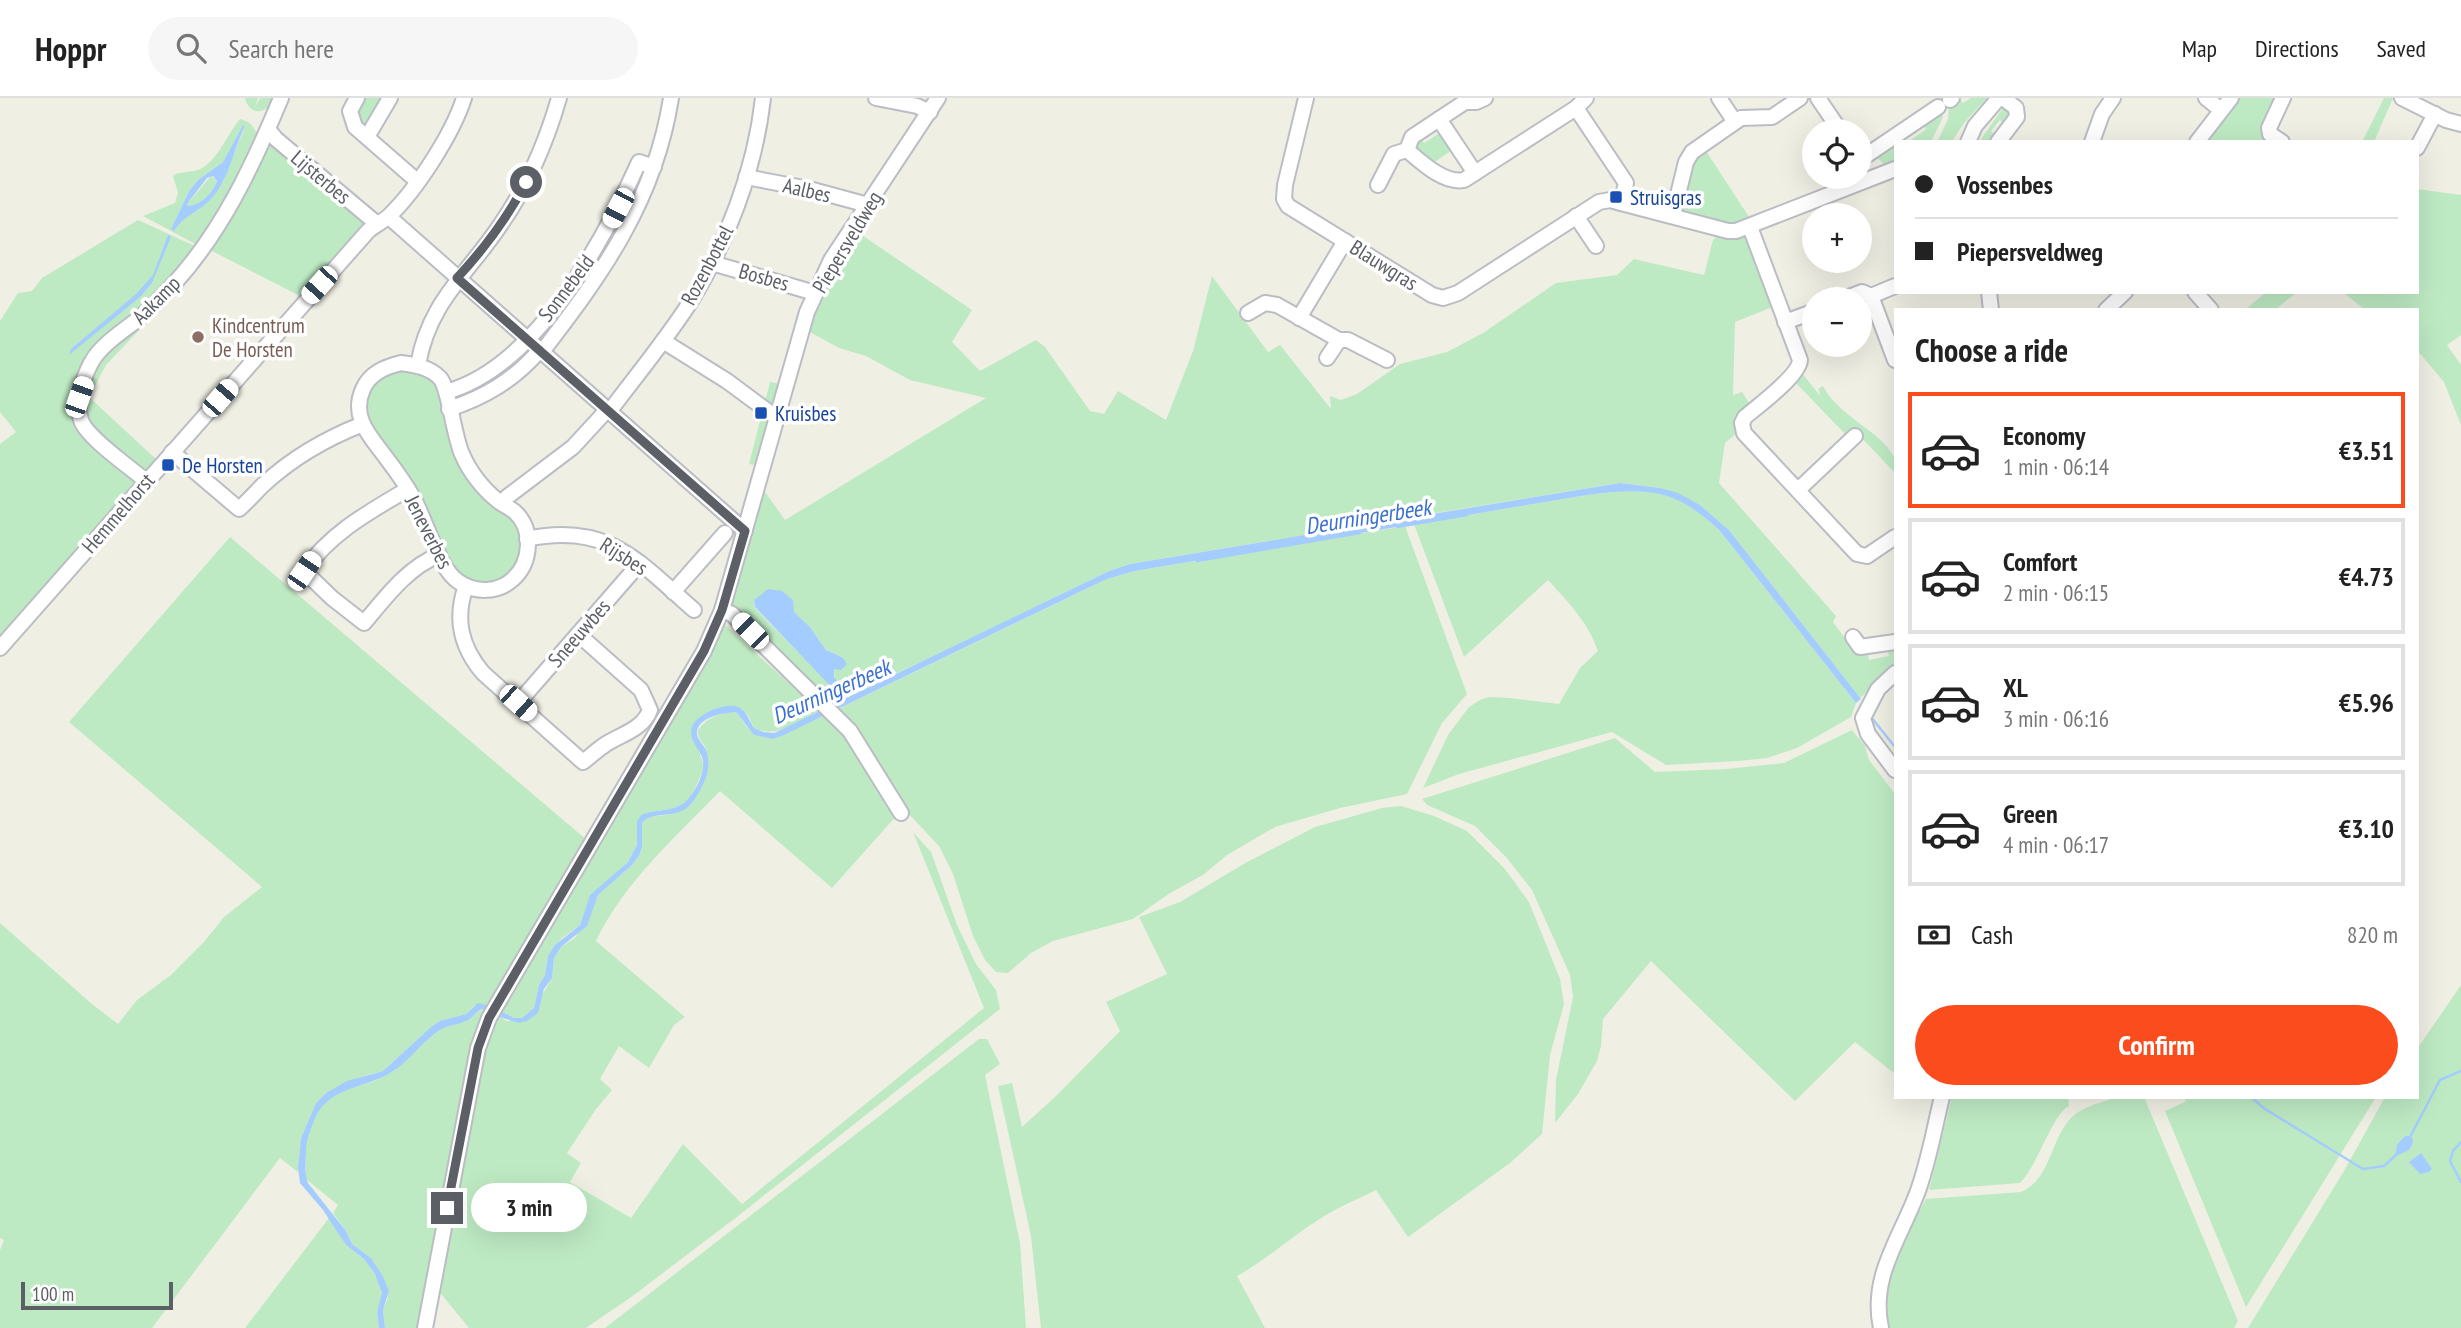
<!DOCTYPE html>
<meta charset="utf-8">
<style>
body{margin:0;font-family:"PT Sans Narrow",sans-serif;background:#f6f6f6;color:#222;height:100vh;display:flex;flex-direction:column;font-size:26px;white-space:nowrap}
*{box-sizing:border-box;margin:0}
p{font-size:23px;color:#767676}
.icon{flex:none;width:38px;height:38px;fill:none;stroke:currentColor;stroke-width:2;stroke-linecap:round;stroke-linejoin:round}
.map{position:relative;flex:1;overflow:hidden}
.details{position:absolute;left:1894px;top:210px;width:525px;height:791px;display:flex;flex-direction:column;background:#fff;border-radius:0px;box-shadow:0 7px 28px #0002}
.details>*{flex:none}
.guide{position:absolute;left:1894px;top:42px;width:525px;height:154px;border-radius:0px;box-shadow:0 7px 28px #0002;display:grid;align-content:center;height:154px;padding:0 21px;background:#fff}
.tools{position:absolute;left:1802px;top:21px;display:grid;gap:14px}
.tools a{display:grid;place-items:center;width:70px;height:70px;border-radius:50%;background:#fff;box-shadow:0 7px 28px #0002;font-size:35px}
.scale{position:absolute;left:21px;bottom:18px;width:152px;box-sizing:border-box;padding-left:7px;border:4px solid #5c5f66;border-top:0;font-size:19px;line-height:24px;white-space:nowrap;color:#5c5f66;-webkit-text-stroke:5px #fff;paint-order:stroke}
.end{position:absolute;width:32px;height:32px;margin:-16px;border:9px solid #5c5f66;background:#fff;box-shadow:0 0 0 4px #fff}
.from{border-radius:50%}
.bubble{position:absolute;height:49px;border-radius:24px;background:#fff;box-shadow:0 7px 28px #0002;font-size:23px;font-weight:700;line-height:49px;text-align:center}
.car{position:absolute;width:21px;height:42px;margin:-21px -10px;border-radius:9px;box-shadow:0 0 5px 2px #0007;background:linear-gradient(#fff 24%,#345 0 40%,#fff 0 76%,#345 0 86%,#fff 0)}
.guide b{display:flex;align-items:center;gap:24px;height:66px;font-size:26px}
.guide b+b{border-top:2px solid #e0e0e0}
.guide i{width:18px;height:18px;background:#222}
ul{padding:0;list-style:none}
li{display:flex;align-items:center;gap:21px;height:116px;margin:0 14px 10px;padding:0 7px;border:4px solid #e0e0e0;border-radius:0px}
li div{flex:1}
li b{display:block;font-size:26px}
li em{font-style:normal;font-weight:700}
li.selected{border-color:#fb4c1e}
li>.icon{width:63px;height:63px;stroke-width:1.5}
h2{padding:0 21px;font-size:32px;line-height:84px}
.pay{display:flex;align-items:center;gap:18px;height:77px;padding:0 21px;font-size:26px}
.pay p{margin-inline-start:auto}
.button{display:flex;gap:14px;margin-top:auto;padding:14px 21px}
.button a{flex:1;height:80px;border-radius:42px;background:#fb4c1e;color:#fff;font-size:28px;font-weight:700;line-height:80px;text-align:center}
header{display:flex;align-items:center;gap:42px;box-sizing:border-box;height:98px;padding:0 35px;background:#fff;border-bottom:2px solid #e0e0e0}
header strong{font-size:33px}
nav{display:flex;gap:38px;margin-inline-start:auto;font-size:24px}
.search{width:490px;height:63px;background:#f6f6f6;display:flex;align-items:center;gap:18px;box-sizing:border-box;padding:0 24px;border-radius:38px;color:#767676;font-size:26px}
.map>svg:first-child{display:block}
</style>
<header>
<strong>Hoppr</strong>
<div class="search"><svg class="icon" aria-label="search" viewBox="0 0 24 24"><circle cx="10" cy="10" r="6"/><path d="M15 15l6 6"/></svg>Search here</div>
<nav><a>Map</a><a>Directions</a><a>Saved</a></nav>
</header>
<div class="map">
<svg width="2461" height="1230" viewBox="0 0 2461 1230">
<rect width="100%" height="100%" fill="#f0efe4"/>
<g fill="#beeac3" fill-rule="evenodd">
<path d="M245,0h13l-3,9 5,-9h16c-8,15 -26,20 -31,0z"/>
<path d="M360,0h28l-23,29 -10,-5z"/>
<path d="M1955,0h4l4,5 8,-5h16l-23,25 -11,17 -16,2 11,-23 1,-12z"/>
<path d="M2240,0h39l-18,36 14,8h-70z"/>
<path d="M2384,0h9l-19,44h-12z"/>
<path d="M2005,7l7,5 -5,15 -7,-5 -9,11 7,6 -4,5h-15z"/>
<path d="M1943,11v8l-12,25h-36v20l-10,4 -11,-12 28,-20 6,8 18,-13 -4,-8z"/>
<path d="M240,21c9,2 16,8 17,18 2,18 -47,90 -58,109l-56,-30 32,-13 3,-10 -5,-17 3,-2c6,-2 15,-2 22,-4 19,-7 29,-36 42,-51zM243,27l2,1 -21,54 -25,30 -10,4 -18,15 18,-38 9,-11 25,-18z"/>
<path d="M1438,36h7l9,15 -21,14 -16,-9 -3,-9 5,-9 5,7z"/>
<path d="M269,43l97,80 -66,75 -92,-47z"/>
<path d="M1706,53l43,66v2l-17,5 -50,-11 -1,-3 10,-48z"/>
<path d="M211,78l6,5c-6,13 -15,24 -29,26l-1,-3z"/>
<path d="M2417,91l44,6v140l-14,10 14,20v60l-17,-43 -27,-32v-40h-52l-22,-18h74z"/>
<path d="M138,122l59,27 -46,54 -66,58c-10,17 -15,57 -5,74l56,51 -136,155v-195l16,-12 -16,-20v-91l18,-28 14,-2 10,-13z"/>
<path d="M856,133l116,79 -20,32 28,29 56,-31 9,7 45,64 14,3 14,-23 48,29 27,-69 19,-75 56,76 12,-7 51,64 -1,-13 11,4 16,-6 43,-30 47,-12 36,-19 73,-50 61,-8 17,-16 70,16 9,-35 3,-3 19,3 13,-4 27,70 -40,16 -2,73 9,-3 9,14 -13,12 -1,15 -12,10 -6,40 117,133 -3,6 22,30h12l2,8 20,-4 -2,-8 8,-2v22l-35,30 -131,-168 -29,-25 -40,-17 -40,-5 -209,34 -3,-7 -9,2 4,7 -273,45 -21,7 -160,78 -119,55 -96,-94 -3,-10 32,-111 22,31 201,-122 -76,-18 -44,-24 -27,-8 -31,-17 17,-48zM754,502l40,12 16,15 16,23 16,7 -8,11 1,22 -80,-82z"/>
<path d="M205,155l-6,14 -93,98 -17,32 69,64 -10,9 -8,-1 -50,-39 -7,-15 8,-47z"/>
<path d="M2266,194h31l-22,18h-30z"/>
<path d="M400,270c62,11 35,54 58,96 7,11 14,21 23,30 16,14 39,22 43,46 3,23 -20,46 -43,46 -14,-1 -23,-10 -31,-19l-84,-145c-1,-39 1,-38 34,-54z"/>
<path d="M1802,275l19,24 -3,-8 5,-3c16,31 58,45 71,71 2,4 1,11 1,16l-35,-37 -11,2 -55,-57z"/>
<path d="M770,284l13,2 -23,82 -11,-2z"/>
<path d="M1630,392c11,2 23,1 34,4 22,5 40,22 56,37l136,172 -5,14 -54,31 -30,10 -29,3 -72,4 -54,-33 -153,42 -36,14 25,-53 21,-28 11,-7 9,-3 21,1 49,6 21,-36 18,-17c-10,-29 -30,-49 -50,-71l-84,77 -50,-133 173,-29z"/>
<path d="M1405,428l62,168 -25,29 -35,71 -67,14 -65,19 -48,28 -24,20 -33,18 -37,26 -80,22 -22,12 -23,20 -12,-1 -11,-12 -12,-24 -20,-62 -14,-28 -32,-34 -71,-102 271,-131 28,-8z"/>
<path d="M230,439l358,304 -96,164 -18,1 -8,8 -26,7 -8,5 -49,45 -16,4 -41,18 -10,10 -15,35 -3,34 -18,-14 -128,170h-152v-78l4,-10 -4,-2v-315l92,81 26,20 19,-24 34,-25 33,-33 20,-25 38,-30 -193,-165z"/>
<path d="M724,526l95,87c-21,10 -42,28 -65,17l-6,-13 -6,-6c-18,3 -40,1 -50,18l12,40c-5,12 -10,28 -20,36 -14,11 -29,2 -47,18v24l-9,17 -37,33 -11,30 -18,13 -14,18 -3,19 -6,10 -5,23 -11,10h-9l-13,-7 127,-216z"/>
<path d="M736,614l11,15 26,12 51,-23 23,22 51,76 -66,74 -112,-97c-44,46 -96,91 -124,150l89,76 -11,8 -25,43 -30,-22 -19,33 12,11 -16,19 -29,44 14,10 -11,19 61,36 52,-74 59,60 242,-196 -71,-176 18,20 26,73 19,39 20,26 4,19 -262,207 -104,79 -48,33h-117l-32,-39 47,-247 14,-26 9,5h20l25,-43 2,-20 7,-11 14,-9 23,-43 34,-30 7,-9 3,-9v-24c9,-10 21,-5 31,-11 23,-12 34,-25 33,-51 0,-4 1,-8 0,-12 -3,-8 -9,-9 -8,-19 9,-13 23,-17 38,-18z"/>
<path d="M1852,632l13,16 4,14 26,34v280l-40,-32 -60,59 -144,-140 -48,58 -2,27 -4,15 -19,33 -23,29 1,-43 17,-83 -3,-22 -38,-85 -26,-33 -31,-31 -48,-21 -5,-6 193,-61 40,34 71,-3 58,-6z"/>
<path d="M1401,708l33,10 33,15 38,38 24,33 31,77 4,25 -14,51 -8,79 -32,29 -102,74 -32,-47c-20,10 -40,18 -58,30 -28,18 -52,40 -81,56l28,52h-224l-10,-92 -33,-150 14,-3 10,44 34,-31 64,-65 -14,-29 61,-28 -28,-57 41,-15 67,-40 68,-35 67,-19z"/>
<path d="M2461,887v343h-213l96,-157 41,-74h32v-48z"/>
<path d="M482,911l6,3 -13,21 -57,295h-33l-2,-18 5,-12 -5,-22 -12,-18 -19,-14 -6,-13 -13,-18 5,-8 -32,-26v-39l10,-26 10,-14 18,-10 30,-9 20,-10 36,-34 13,-9 20,-6z"/>
<path d="M979,941h8l13,25 -15,11 35,168 6,85h-421z"/>
<path d="M1952,999h116l1,9c-16,7 -31,59 -49,77l-91,7z"/>
<path d="M2119,999h25l94,224 -4,7h-345c-7,-55 12,-83 37,-129l95,-7c31,-13 29,-55 52,-76 11,-10 32,-15 46,-19z"/>
<path d="M2186,999h190l-130,210 -81,-196 20,-9z"/>
<path d="M329,1120l17,27 18,14 11,15 6,11 2,8 -6,19 2,16h-134z"/>
</g>
<g fill="#a5ccff" fill-rule="evenodd">
<path d="M243,27l2,1c-12,24 -15,53 -35,74 -13,14 -24,13 -36,31l-3,-2 18,-38 9,-11 25,-18zM213,78l4,5c-5,12 -15,24 -29,25l-1,-2 20,-26z"/>
<path d="M168,137l3,2 -19,46 -13,15 -70,57 2,-6 65,-55 17,-19z"/>
<path d="M1620,385l40,5 18,5 22,12 29,25 132,169 -5,4 -136,-172c-46,-44 -73,-43 -133,-36l-452,76 -28,8 -21,10 -302,146 -11,4 -19,-4 -18,-23c-12,1 -40,5 -39,22 1,6 5,9 8,14 5,9 4,23 0,32 -4,9 -10,21 -17,27 -13,12 -34,3 -46,16v24l-3,9 -7,9 -34,30 -11,31 -26,21 -7,11 -2,20 -8,11 -6,24 -11,8 -8,2 -23,-7 3,-6 15,8h8l12,-10 5,-23 6,-10 3,-19 7,-11 25,-20 10,-30 38,-33 9,-17v-24l4,-6c14,-6 34,-3 45,-14 10,-10 21,-31 16,-44 -4,-10 -14,-18 -10,-30 4,-13 34,-25 46,-20 9,4 11,13 16,21l9,4 11,1 335,-162 21,-7z"/>
<path d="M768,491l14,2 11,9 1,12 16,15 16,23 16,7 5,7 -6,6 -7,-1v8l7,8 -6,6 -80,-84 -1,-7z"/>
<path d="M478,905l14,3 -3,6 -7,-3c-7,3 -9,9 -16,12 -8,4 -18,4 -26,9 -18,11 -30,31 -48,42 -27,17 -65,14 -78,49 -4,10 -8,19 -8,31 0,10 -2,21 2,31l38,48 6,13 19,14 12,18 6,15 -6,19 2,18h-6l-2,-16 5,-19 -7,-19 -11,-15 -18,-14 -23,-35 -23,-27 -2,-15 3,-30 15,-35 10,-10 21,-12 36,-10 49,-45 8,-5 26,-7z"/>
<path d="M2405,1038h6l2,4c-1,12 -9,12 -18,16l2,-11z"/>
<path d="M2421,1055l11,16 -3,3 -9,2 -11,-12z"/>
</g>
<g fill="none" stroke-linecap="round" stroke-linejoin="round">
<g stroke="#a5ccff" stroke-width="2.5">
<path d="M1397,429l70,-12"/>
<path d="M1197,463l163,-28"/>
<path d="M1871,619l24,30"/>
<path d="M2251,999l14,12 98,60 21,-3 14,-13"/>
<path d="M2410,1039l30,-57 21,-9"/>
<path d="M2461,1044l-8,9 -3,10 11,21"/>
</g>
<g stroke="#bbbdc4" stroke-width="18">
<g id="minor">
<path d="M357,0l-7,13 5,16 62,54"/>
<path d="M876,0l41,8 13,6"/>
<path d="M1306,0l-21,87 -1,14 4,7 144,89 11,3 15,-5 141,-91 11,-2 11,3 107,28h8l159,-62"/>
<path d="M1719,0l16,24"/>
<path d="M1818,0l21,31 8,2"/>
<path d="M2206,0l15,12"/>
<path d="M2402,0l44,22 15,4"/>
<path d="M1950,2l2,-2"/>
<path d="M1576,10l50,75 -5,20"/>
<path d="M1439,21l36,54"/>
<path d="M268,31l8,10 100,84"/>
<path d="M367,39l23,-39"/>
<path d="M1968,44l7,-16 24,-28"/>
<path d="M1998,44l19,-25 -1,-9 -13,-10"/>
<path d="M2092,44l10,-28 11,-16"/>
<path d="M2197,44l34,-44"/>
<path d="M2282,44l-12,-8 -1,-6 14,-30"/>
<path d="M2417,50l18,-34"/>
<path d="M1407,52c14,12 37,34 57,30l112,-72 10,-10"/>
<path d="M1867,57l71,-48"/>
<path d="M746,79l63,12 59,16"/>
<path d="M1378,87l16,-31 13,-4 5,-13 53,-35h11l9,-4"/>
<path d="M1673,117l13,-53 6,-10 49,-34 31,-1 28,-19"/>
<path d="M1576,118l20,30"/>
<path d="M389,119l356,314"/>
<path d="M1750,129l50,133c-1,16 -42,46 -55,57l-3,6 2,10 113,121 10,2 28,-19"/>
<path d="M712,165l103,30"/>
<path d="M1989,194l2,18"/>
<path d="M2195,194l16,18"/>
<path d="M1871,198l24,64"/>
<path d="M1844,201l18,-7 9,4 24,-10"/>
<path d="M2106,212l19,-18"/>
<path d="M1248,215l17,-10 12,2 62,35h9l39,20"/>
<path d="M1299,220l46,-77"/>
<path d="M1785,224l30,-11"/>
<path d="M663,243l64,40 50,37"/>
<path d="M541,255c62,-80 114,-153 130,-255"/>
<path d="M1327,260l12,-18"/>
<path d="M401,265c14,2 28,4 39,15 9,10 14,59 22,76 7,17 21,35 35,46 6,5 13,8 18,12 19,18 16,51 -2,67 -15,14 -38,14 -54,3 -20,-12 -33,-61 -45,-83 -8,-14 -17,-27 -27,-40 -16,-22 -37,-41 -24,-70 7,-16 22,-22 38,-26z"/>
<path d="M418,267c11,-64 50,-91 83,-141 27,-39 45,-81 58,-126"/>
<path d="M446,294c90,-25 157,-150 193,-230l15,5"/>
<path d="M449,311c36,-12 65,-29 90,-58"/>
<path d="M609,314c27,-36 56,-71 80,-108 38,-61 66,-134 74,-206"/>
<path d="M172,354l67,57c9,-8 16,-16 24,-24 28,-26 64,-47 100,-61"/>
<path d="M146,383c-15,-13 -60,-44 -65,-61 -6,-17 2,-42 10,-57 10,-19 34,-33 51,-47 10,-9 21,-20 30,-30 50,-54 81,-121 109,-188"/>
<path d="M408,391c-39,23 -78,44 -104,82l28,27 32,25c21,-25 44,-56 75,-68"/>
<path d="M1798,392l57,-54"/>
<path d="M503,406l4,-7 66,-50 34,-37"/>
<path d="M527,441c81,-17 111,22 167,71"/>
<path d="M466,488c-12,33 -5,61 17,87l100,89c8,-6 15,-13 23,-18 16,-10 37,-15 44,-34l-9,-20 -63,-56"/>
<path d="M673,494l52,-59"/>
<path d="M722,512l10,4 118,117 51,82"/>
<path d="M1853,539l7,10 35,-5"/>
<path d="M0,550l368,-417c7,-6 16,-10 22,-16 27,-26 63,-82 74,-117"/>
<path d="M1895,575l-17,16 -15,29 5,16 27,36"/>
<path d="M518,605l122,-140"/>
<path d="M425,1230l53,-280 11,-30 215,-367 18,-41 85,-298 24,-52 107,-162"/>
<path d="M1881,1230c-11,-50 18,-88 35,-132 12,-30 18,-67 26,-99"/>
</g>
</g>
<use href="#minor" stroke="#fff" stroke-width="14"/>
</g>
<g fill="none" stroke-linecap="round" stroke-linejoin="round">
<path stroke="#5c5f66" stroke-width="9" d="M447,1110l31,-160 11,-30 215,-367 18,-41 23,-79 -288,-253c27,-29 51,-61 69,-96"/>
</g>
<g fill="#1a4fb4" stroke="#fff" stroke-width="2.5">
<rect x="1609" y="92" width="14" height="14" rx="3.5"/>
<rect x="754" y="308" width="14" height="14" rx="3.5"/>
<rect x="161" y="360" width="14" height="14" rx="3.5"/>
</g>
<circle fill="#8d6e63" stroke="#fff" stroke-width="2.5" cx="198" cy="239" r="7"/>
<g text-anchor="middle" dominant-baseline="central" stroke-width="7" stroke-linejoin="round" paint-order="stroke">
<g font-size="21" fill="#5c5f66" stroke="#fff">
<text transform="translate(321 79) rotate(40)">Lijsterbes</text>
<text transform="translate(807 92) rotate(13)">Aalbes</text>
<text transform="translate(847 144) rotate(-59)">Piepersveldweg</text>
<text transform="translate(707 167) rotate(-62)">Rozenbottel</text>
<text transform="translate(1384 167) rotate(32)">Blauwgras</text>
<text transform="translate(764 179) rotate(16)">Bosbes</text>
<text transform="translate(566 190) rotate(-53)">Sonnebeld</text>
<text transform="translate(156 202) rotate(-45)">Aakamp</text>
<text transform="translate(118 415) rotate(-49)">Hemmelhorst</text>
<text transform="translate(429 434) rotate(63)">Jeneverbes</text>
<text transform="translate(624 458) rotate(32)">Rijsbes</text>
<text transform="translate(579 535) rotate(-49)">Sneeuwbes</text>
</g>
<g font-size="21" fill="#164399" stroke="#fff" text-anchor="start">
<text x="1630" y="99">Struisgras</text>
<text x="775" y="315">Kruisbes</text>
<text x="182" y="367">De Horsten</text>
</g>
<g font-size="21" fill="#785e54" stroke="#fff" text-anchor="start">
<text x="212" y="227">Kindcentrum<tspan x="212" dy="24">De Horsten</tspan></text>
</g>
<g font-size="23" font-style="italic" fill="#3a70d0" stroke="#fff">
<text transform="translate(1368 418) rotate(-9)">Deurningerbeek</text>
<text transform="translate(831 593) rotate(-24)">Deurningerbeek</text>
</g>
</g>
</svg>
<div class="tools">
<a><svg class="icon" aria-label="locate" viewBox="0 0 24 24"><circle cx="12" cy="12" r="6"/><path d="M12 2v4M12 18v4M2 12h4M18 12h4"/></svg></a>
<a>+</a>
<a>−</a>
</div>
<div class="scale">100 m</div>
<i class="end from" style="left:526px;top:84px"></i>
<i class="end" style="left:447px;top:1110px"></i>
<div class="bubble" style="left:471px;top:1085px;width:116px">3 min</div>
<i class="car" style="left:618px;top:110px;rotate:208deg"></i>
<i class="car" style="left:319px;top:187px;rotate:222deg"></i>
<i class="car" style="left:79px;top:299px;rotate:19deg"></i>
<i class="car" style="left:220px;top:300px;rotate:41deg"></i>
<i class="car" style="left:304px;top:473px;rotate:34deg"></i>
<i class="car" style="left:750px;top:533px;rotate:315deg"></i>
<i class="car" style="left:518px;top:605px;rotate:132deg"></i>
<div class="guide">
<b><i class="from"></i>Vossenbes</b>
<b><i></i>Piepersveldweg</b>
</div>
<section class="details">
<h2>Choose a ride</h2>
<ul>
<li class="selected"><svg class="icon" aria-label="car" viewBox="0 0 24 24"><path d="M5 17H2v-5l4-1 3-4h7l3 4 3 1v5h-3M9 17h6M6 11h13"/><circle cx="7" cy="17" r="2"/><circle cx="17" cy="17" r="2"/></svg><div><b>Economy</b><p>1 min · 06:14</p></div><em>€3.51</em></li>
<li><svg class="icon" aria-label="car" viewBox="0 0 24 24"><path d="M5 17H2v-5l4-1 3-4h7l3 4 3 1v5h-3M9 17h6M6 11h13"/><circle cx="7" cy="17" r="2"/><circle cx="17" cy="17" r="2"/></svg><div><b>Comfort</b><p>2 min · 06:15</p></div><em>€4.73</em></li>
<li><svg class="icon" aria-label="car" viewBox="0 0 24 24"><path d="M5 17H2v-5l4-1 3-4h7l3 4 3 1v5h-3M9 17h6M6 11h13"/><circle cx="7" cy="17" r="2"/><circle cx="17" cy="17" r="2"/></svg><div><b>XL</b><p>3 min · 06:16</p></div><em>€5.96</em></li>
<li><svg class="icon" aria-label="car" viewBox="0 0 24 24"><path d="M5 17H2v-5l4-1 3-4h7l3 4 3 1v5h-3M9 17h6M6 11h13"/><circle cx="7" cy="17" r="2"/><circle cx="17" cy="17" r="2"/></svg><div><b>Green</b><p>4 min · 06:17</p></div><em>€3.10</em></li>
</ul>
<div class="pay"><svg class="icon" aria-label="cash" viewBox="0 0 24 24"><path d="M3 7h18v10H3z"/><circle cx="12" cy="12" r="2"/></svg>Cash<p>820 m</p></div>
<div class="button"><a>Confirm</a></div>
</section>
</div>
